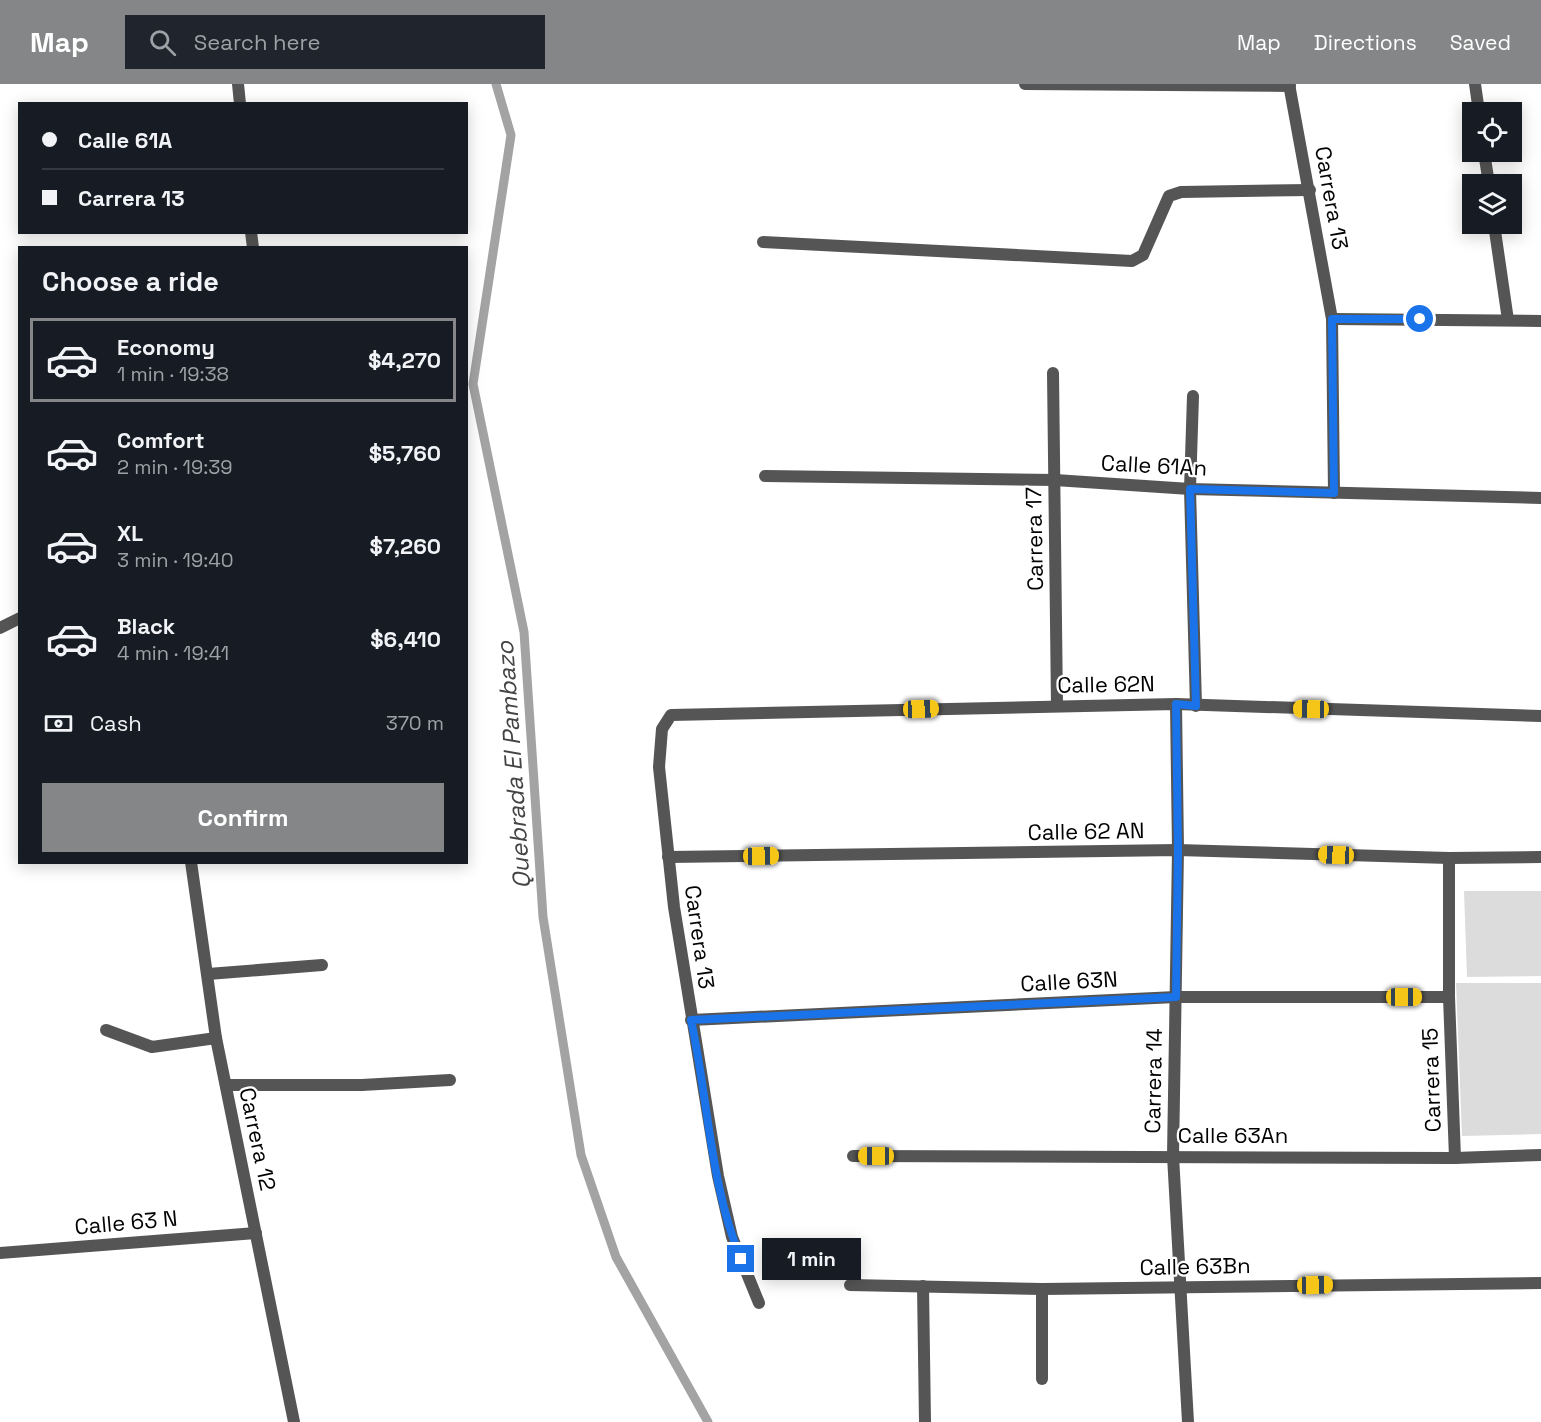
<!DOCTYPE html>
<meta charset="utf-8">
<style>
body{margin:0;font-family:"Space Grotesk",sans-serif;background:#20242c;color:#f1f3f6;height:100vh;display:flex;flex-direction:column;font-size:22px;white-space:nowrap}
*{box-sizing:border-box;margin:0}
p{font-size:20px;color:#9ea1a6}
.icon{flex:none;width:33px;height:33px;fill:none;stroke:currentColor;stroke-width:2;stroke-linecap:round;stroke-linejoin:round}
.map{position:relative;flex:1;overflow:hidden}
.sheet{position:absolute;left:18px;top:162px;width:450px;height:618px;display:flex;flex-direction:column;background:#171b24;border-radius:0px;box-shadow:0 3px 15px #0003}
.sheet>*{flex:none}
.banner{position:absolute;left:18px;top:18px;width:450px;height:132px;border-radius:0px;box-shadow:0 3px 15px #0003;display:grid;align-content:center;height:132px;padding:0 24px;background:#171b24}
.buttons{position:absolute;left:1462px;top:18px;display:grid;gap:12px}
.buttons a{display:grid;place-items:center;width:60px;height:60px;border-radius:0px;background:#171b24;box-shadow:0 3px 15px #0003;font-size:30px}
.end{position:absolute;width:27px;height:27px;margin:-14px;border:8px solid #1a73e8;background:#fff;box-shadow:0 0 0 3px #fff}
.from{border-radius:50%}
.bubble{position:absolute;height:42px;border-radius:0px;background:#171b24;box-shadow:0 3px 15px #0003;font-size:20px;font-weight:800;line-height:42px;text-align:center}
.car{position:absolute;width:18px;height:36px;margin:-18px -9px;border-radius:8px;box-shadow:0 0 4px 2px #0007;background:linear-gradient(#f5c518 24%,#345 0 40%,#f5c518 0 76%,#345 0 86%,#f5c518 0)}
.banner b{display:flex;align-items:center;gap:21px;height:57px;font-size:22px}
.banner b+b{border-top:2px solid #363941}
.banner i{width:15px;height:15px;background:#f1f3f6}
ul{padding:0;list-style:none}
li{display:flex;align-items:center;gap:18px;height:84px;margin:0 12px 9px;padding:0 12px;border:3px solid transparent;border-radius:0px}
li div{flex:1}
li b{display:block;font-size:22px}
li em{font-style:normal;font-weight:800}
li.active{border-color:#858687}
li>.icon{width:54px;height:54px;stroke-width:1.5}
h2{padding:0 24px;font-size:27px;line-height:72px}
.pay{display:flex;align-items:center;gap:15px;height:66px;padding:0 24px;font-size:22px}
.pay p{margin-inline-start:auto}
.cta{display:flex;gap:12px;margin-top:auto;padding:12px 24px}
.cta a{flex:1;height:69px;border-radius:0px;background:#858687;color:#fff;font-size:24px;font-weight:800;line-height:69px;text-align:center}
header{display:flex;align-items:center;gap:36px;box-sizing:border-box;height:84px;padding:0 30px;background:#858687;color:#fff}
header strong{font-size:28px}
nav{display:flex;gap:33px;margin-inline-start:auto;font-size:21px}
.search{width:420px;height:54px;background:#20242c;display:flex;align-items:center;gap:15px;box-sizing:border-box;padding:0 21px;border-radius:0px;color:#9ea1a6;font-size:22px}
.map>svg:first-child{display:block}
</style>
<header>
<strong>Map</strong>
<div class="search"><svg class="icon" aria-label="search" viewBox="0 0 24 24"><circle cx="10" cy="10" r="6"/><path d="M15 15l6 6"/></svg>Search here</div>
<nav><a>Map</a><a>Directions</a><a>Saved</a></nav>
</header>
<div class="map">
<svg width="1541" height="1338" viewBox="0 0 1541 1338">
<rect width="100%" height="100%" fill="#fff"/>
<g fill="#dcdcdc">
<path d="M1464,807h77v85l-74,1z"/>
<path d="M1456,899h85v151l-79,2z"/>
</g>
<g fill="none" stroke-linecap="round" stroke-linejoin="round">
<path stroke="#a3a3a3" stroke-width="9" d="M496,0l15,51 -38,249 51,248 19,285 38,238 35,102 92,165"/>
<g stroke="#555" stroke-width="12">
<path d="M238,0l2,20"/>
<path d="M1025,0l265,2"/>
<path d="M1289,0l43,235 2,174"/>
<path d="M1475,0l4,28"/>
<path d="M1484,68l5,32"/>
<path d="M1494,140l14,96"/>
<path d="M251,148l2,16"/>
<path d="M763,158l369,19 11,-6 26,-59 12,-4 129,-2"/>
<path d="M1332,235l209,2"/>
<path d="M1053,289l4,333"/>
<path d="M1193,312l-3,93 6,217"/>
<path d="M765,392l290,4 135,9 351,9"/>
<path d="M0,544l20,-10"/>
<path d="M1176,620l2,146 -5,306 15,266"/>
<path d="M668,773l510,-7 271,8 92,-1"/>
<path d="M1449,774v139l6,161"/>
<path d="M191,778l25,176 78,384"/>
<path d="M208,890l114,-9"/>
<path d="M691,936l485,-23h273"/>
<path d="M106,946l46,17 64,-9"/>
<path d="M226,1001h136l88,-5"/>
<path d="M853,1072l602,2 86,-3"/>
<path d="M0,1169l256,-20"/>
<path d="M850,1201l192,4 499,-6"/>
<path d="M923,1202l2,136"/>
<path d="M759,1219l-27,-66 -14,-61 -44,-269 -15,-140 3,-38 9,-14 505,-11 365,12"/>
<path d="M1042,1295v-90"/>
</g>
</g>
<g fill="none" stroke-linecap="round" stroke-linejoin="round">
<path stroke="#1a73e8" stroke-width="8" d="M741,1175c-31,-73 -33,-162 -50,-239l485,-23 2,-147 -2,-146 20,2 -6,-217 144,4 -2,-174h88"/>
</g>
<g text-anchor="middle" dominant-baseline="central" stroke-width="4.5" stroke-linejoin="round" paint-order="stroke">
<g font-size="22" fill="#000" stroke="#fff">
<text transform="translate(1332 114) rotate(80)">Carrera 13</text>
<text transform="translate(1154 381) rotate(3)">Calle 61An</text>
<text transform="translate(1034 455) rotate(-91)">Carrera 17</text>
<text transform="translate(1106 600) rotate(-1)">Calle 62N</text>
<text transform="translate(1086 747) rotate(-1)">Calle 62 AN</text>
<text transform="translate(700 853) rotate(82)">Carrera 13</text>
<text transform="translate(1069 897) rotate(-3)">Calle 63N</text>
<text transform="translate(1431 996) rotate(-92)">Carrera 15</text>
<text transform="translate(1153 997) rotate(-89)">Carrera 14</text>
<text x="1233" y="1051">Calle 63An</text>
<text transform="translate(258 1055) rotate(78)">Carrera 12</text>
<text transform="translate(126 1138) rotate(-5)">Calle 63 N</text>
<text transform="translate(1195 1182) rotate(-1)">Calle 63Bn</text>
</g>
<g font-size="24" font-style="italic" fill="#444" stroke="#fff">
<text transform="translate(513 681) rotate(-94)">Quebrada El Pambazo</text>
</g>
</g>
</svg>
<div class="buttons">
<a><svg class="icon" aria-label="locate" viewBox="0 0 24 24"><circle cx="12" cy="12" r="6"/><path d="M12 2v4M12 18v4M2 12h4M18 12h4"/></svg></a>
<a><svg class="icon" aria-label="layers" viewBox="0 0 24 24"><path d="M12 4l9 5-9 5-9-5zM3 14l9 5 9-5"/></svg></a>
</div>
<i class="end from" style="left:1420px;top:235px"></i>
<i class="end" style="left:741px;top:1175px"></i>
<div class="bubble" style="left:762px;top:1154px;width:99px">1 min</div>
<i class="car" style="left:921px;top:625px;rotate:88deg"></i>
<i class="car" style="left:1311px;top:625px;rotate:271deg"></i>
<i class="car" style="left:1336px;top:771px;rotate:272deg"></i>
<i class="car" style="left:761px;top:772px;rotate:89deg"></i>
<i class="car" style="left:1404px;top:913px;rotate:90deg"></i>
<i class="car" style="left:876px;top:1072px;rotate:270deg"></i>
<i class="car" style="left:1315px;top:1201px;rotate:89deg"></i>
<div class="banner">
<b><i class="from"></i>Calle 61A</b>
<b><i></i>Carrera 13</b>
</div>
<section class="sheet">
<h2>Choose a ride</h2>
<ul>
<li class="active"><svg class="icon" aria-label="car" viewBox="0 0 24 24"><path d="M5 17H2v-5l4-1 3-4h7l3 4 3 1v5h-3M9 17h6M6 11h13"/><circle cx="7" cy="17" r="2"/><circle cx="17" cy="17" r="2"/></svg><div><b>Economy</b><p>1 min · 19:38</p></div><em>$4,270</em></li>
<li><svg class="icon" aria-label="car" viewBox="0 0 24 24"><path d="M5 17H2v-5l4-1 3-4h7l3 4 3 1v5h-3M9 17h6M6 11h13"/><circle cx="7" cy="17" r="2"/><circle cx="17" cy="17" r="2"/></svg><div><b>Comfort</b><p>2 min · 19:39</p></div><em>$5,760</em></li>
<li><svg class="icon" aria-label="car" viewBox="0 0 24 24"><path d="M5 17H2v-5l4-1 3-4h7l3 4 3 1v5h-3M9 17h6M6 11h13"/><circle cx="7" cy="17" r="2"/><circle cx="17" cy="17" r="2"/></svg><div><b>XL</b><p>3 min · 19:40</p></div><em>$7,260</em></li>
<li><svg class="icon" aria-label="car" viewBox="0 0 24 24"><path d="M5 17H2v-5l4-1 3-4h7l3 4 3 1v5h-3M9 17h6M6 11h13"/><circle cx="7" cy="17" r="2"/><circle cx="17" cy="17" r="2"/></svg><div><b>Black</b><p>4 min · 19:41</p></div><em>$6,410</em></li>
</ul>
<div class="pay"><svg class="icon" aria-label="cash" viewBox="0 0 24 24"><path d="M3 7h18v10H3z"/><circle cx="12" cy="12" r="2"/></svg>Cash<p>370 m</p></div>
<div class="cta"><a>Confirm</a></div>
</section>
</div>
